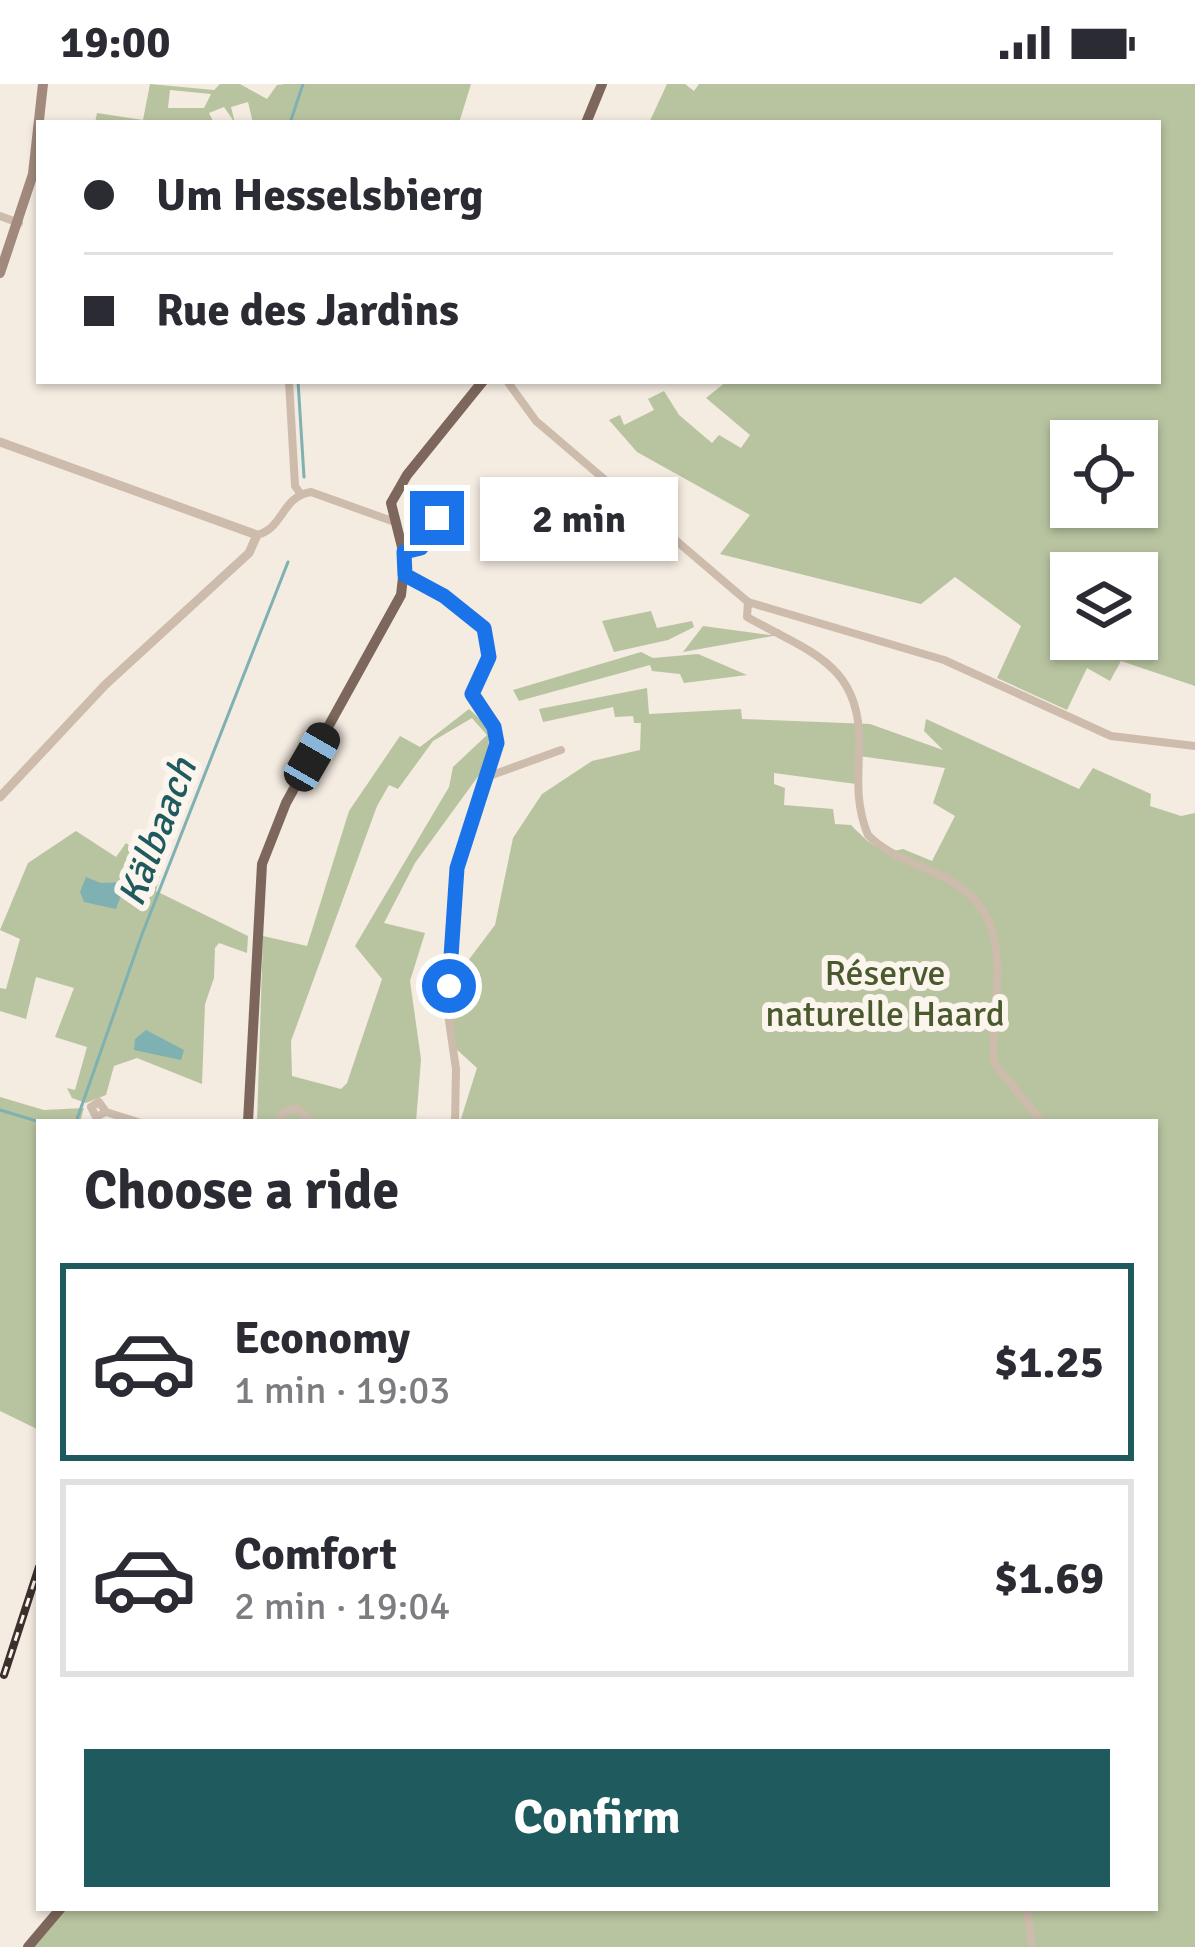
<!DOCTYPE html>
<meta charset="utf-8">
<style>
body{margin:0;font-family:Signika,sans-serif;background:#f7f7f7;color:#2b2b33;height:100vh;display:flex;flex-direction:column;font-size:45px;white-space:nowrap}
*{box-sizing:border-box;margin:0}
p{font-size:39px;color:#7c7c81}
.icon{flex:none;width:66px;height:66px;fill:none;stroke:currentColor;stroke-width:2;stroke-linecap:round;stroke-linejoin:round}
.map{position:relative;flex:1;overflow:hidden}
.side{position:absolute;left:36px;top:1035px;width:1122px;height:792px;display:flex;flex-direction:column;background:#fff;border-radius:0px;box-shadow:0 3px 9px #0004}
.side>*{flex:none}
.banner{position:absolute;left:36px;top:36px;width:1125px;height:264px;border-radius:0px;box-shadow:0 3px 9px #0004;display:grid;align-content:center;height:264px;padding:0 48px;background:#fff}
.buttons{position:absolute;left:1050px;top:336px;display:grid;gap:24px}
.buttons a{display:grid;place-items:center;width:108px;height:108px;border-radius:0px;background:#fff;box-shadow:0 3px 9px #0004;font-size:60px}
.end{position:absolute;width:54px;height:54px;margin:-27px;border:15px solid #1a73e8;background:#fff;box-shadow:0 0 0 6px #fff}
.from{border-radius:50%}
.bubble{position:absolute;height:84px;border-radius:0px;background:#fff;box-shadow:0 3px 9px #0004;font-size:39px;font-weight:800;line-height:84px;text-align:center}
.car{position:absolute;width:36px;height:72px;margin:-36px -18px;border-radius:15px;box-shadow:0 0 9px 3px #0007;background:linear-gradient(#222 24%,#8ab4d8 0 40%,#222 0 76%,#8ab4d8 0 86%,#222 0)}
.banner b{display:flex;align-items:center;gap:42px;height:114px;font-size:45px}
.banner b+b{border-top:3px solid #e1e1e2}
.banner i{width:30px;height:30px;background:#2b2b33}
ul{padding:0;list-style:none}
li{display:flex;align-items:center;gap:36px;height:198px;margin:0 24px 18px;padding:0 24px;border:6px solid #e1e1e2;border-radius:0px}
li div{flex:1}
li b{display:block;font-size:45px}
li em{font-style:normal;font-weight:800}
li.on{border-color:#1f5a5e}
li>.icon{width:108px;height:108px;stroke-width:1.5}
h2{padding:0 48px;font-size:54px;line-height:144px}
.action{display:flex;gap:24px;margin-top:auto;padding:24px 48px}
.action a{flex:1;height:138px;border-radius:0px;background:#1f5a5e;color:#fff;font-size:48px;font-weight:800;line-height:138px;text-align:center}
.status{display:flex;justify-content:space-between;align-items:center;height:84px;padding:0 60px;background:#fff;direction:ltr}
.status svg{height:33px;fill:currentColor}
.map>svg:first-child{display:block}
</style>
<div class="status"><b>19:00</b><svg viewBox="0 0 49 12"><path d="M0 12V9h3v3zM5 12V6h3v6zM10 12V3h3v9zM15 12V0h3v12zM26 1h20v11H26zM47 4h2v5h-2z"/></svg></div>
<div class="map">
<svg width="1195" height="1863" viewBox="0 0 1195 1863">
<rect width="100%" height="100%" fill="#f4ebe1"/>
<g fill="#b8c4a0" fill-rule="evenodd">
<path d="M150,0l64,6 6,-6h20l27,15 10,-14 8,-1h186l-12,39h-206l-5,-21 -17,5 4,16 -11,-16 -15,6 5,10h-119l2,-10 46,7zM170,6l41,4 -7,14h-36z"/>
<path d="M667,0h18l9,7 5,-7h496v602l-74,-25 -11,20 -23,-13 -20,42 -70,-32 24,-52 -66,-49 -34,27 -201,-50 30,-39 -113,-63 -28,-32 11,-5 4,10 30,-15 -6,-11 16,-8 15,24 33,28 7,-8 22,13 9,-13 -44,-37 21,-17h431v-258h-509zM1071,357h66v66h-66zM1137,489v66h-66v-66z"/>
<path d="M651,527l6,17 35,-7 2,6 -26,13 -54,12 -12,-31z"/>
<path d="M703,542l67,9 9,-6 5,5 -101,18z"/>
<path d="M641,568l12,6 45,-4 49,21 -63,8 -4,-9 -28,-3 -2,-6 -131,36 -6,-11z"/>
<path d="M647,604l2,26 92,-5 1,10 128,5 73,26 -19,-19 2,-12 153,70 14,-21 58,26 -1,12 31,10 14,-3v1134h-1167l33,-39h1094v-786h-695l17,-54 -24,-22 -4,-60 46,-61 18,-87 29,-44 50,-33 48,-11 1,-27h-7l-1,-7 -18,1 -2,-10 -70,15 -4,-13zM859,672l86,12 -12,35 22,13 -23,45 -29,-12c-23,7 -36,-8 -52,-24l-16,-1 -2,-15 -49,-4 1,-17 -11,-4v-11l82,11z"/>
<path d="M469,625l21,19 -3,36 -72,99 -31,60 41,10 -15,48 11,78 -5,63h-159l6,-186 44,10 42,-135 51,-75 20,11zM472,634l15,17 -34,32 -4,20 -94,159 27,33 -35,104 -6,6 -49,-13 -1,-35 86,-235 12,-21 9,4 35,-48z"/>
<path d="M76,747l40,26 10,-14 36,25 -6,23 92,45 -1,17 -28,-10 -4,5 -1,30 -9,26 -3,80 -65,-26 -23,8 -8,29 -20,8 -14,-5 -5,-10 8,2 12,-43 -32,-10 19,-49 -38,-11 -10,42 -26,-8v-23l6,1 14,-50 -20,-9 28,-67z"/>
<path d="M0,1013l44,13 40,-2 -4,14h-41v308l-39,-19z"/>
</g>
<g fill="#7fb0b2">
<path d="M86,793l15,6 25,-1 -10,27 -32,-7 -4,-10z"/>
<path d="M146,946l38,20 -3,10 -47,-10 1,-11z"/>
</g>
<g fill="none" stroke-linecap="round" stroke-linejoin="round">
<g stroke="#7fb0b2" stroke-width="3">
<path d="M290,39l13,-39"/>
<path d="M298,297l6,96"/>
<path d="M0,1026l40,12"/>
<path d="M76,1038l65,-185 147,-375"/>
</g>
<g stroke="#cdbbac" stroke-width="8">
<path d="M0,132l19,7"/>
<path d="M289,297l6,105 5,7"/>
<path d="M507,297l29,40 212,181 196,58 167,76 84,10"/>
<path d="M257,451c27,-7 24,-38 54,-43l81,29"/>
<path d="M404,468l17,-5 16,-29"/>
<path d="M405,491c32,12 90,44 84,84 -2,13 -13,23 -16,35l21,33 3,17 -40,125 -9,145 8,55 -1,53"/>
<path d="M748,518l-1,15c62,35 117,47 112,134 -1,31 -3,55 9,84 22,23 56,30 83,46 71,42 38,117 43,182l48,59"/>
<path d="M492,691l69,-25"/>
<path d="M106,1028l-7,-10 -8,5 5,10 10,-5 32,10"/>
<path d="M278,1038l6,-10 12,-4 16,14"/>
<path d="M1027,1824l5,39"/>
</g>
<path stroke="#cdbbac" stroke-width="9" d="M0,358l257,93 -8,18 -144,132 -105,112"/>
<path stroke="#a18a7d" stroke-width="10" d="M0,189l33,-99 10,-90"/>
<g stroke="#7d675c" stroke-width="10">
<path d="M586,39l16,-39"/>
<path d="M248,1038l14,-258 24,-61 115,-208 4,-36 -14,-56 16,-28 76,-94"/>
<path d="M28,1863l33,-39"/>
</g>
<g stroke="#3b302b" stroke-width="8">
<path id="rail" d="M4,1591l35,-108"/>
</g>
<use href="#rail" stroke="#fbf5ee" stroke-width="3" stroke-dasharray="9" stroke-linecap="butt"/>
</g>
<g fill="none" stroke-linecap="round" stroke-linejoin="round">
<path stroke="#1a73e8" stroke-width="15" d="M437,434l-16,30 -17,4 1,23 39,21 40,32 5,29 -17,37 22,33 3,16 -40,125 -8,118"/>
</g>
<g text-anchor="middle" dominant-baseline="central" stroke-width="12" stroke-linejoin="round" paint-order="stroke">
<g font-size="36" fill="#4a5a2e" stroke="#fbf5ee">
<text x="885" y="889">Réserve<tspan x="885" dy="41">naturelle Haard</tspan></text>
</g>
<g font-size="39" font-style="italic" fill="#1f5a5e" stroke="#fbf5ee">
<text transform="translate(157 748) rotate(-69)">Kälbaach</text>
</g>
</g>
</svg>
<div class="buttons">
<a><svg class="icon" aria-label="locate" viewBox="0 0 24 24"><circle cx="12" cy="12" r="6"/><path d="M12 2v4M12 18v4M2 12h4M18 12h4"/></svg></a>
<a><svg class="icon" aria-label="layers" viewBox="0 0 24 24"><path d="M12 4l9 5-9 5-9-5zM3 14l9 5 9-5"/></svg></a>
</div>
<i class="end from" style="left:449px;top:902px"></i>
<i class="end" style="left:437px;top:434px"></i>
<div class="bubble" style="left:480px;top:393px;width:198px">2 min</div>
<i class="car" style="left:312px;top:673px;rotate:30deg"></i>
<div class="banner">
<b><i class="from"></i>Um Hesselsbierg</b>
<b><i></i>Rue des Jardins</b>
</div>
<section class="side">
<h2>Choose a ride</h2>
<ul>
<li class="on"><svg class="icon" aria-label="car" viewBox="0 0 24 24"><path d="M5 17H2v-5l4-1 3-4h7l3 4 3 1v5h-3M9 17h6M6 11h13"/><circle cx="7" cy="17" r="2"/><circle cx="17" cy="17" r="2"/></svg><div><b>Economy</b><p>1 min · 19:03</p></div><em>$1.25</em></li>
<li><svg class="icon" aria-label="car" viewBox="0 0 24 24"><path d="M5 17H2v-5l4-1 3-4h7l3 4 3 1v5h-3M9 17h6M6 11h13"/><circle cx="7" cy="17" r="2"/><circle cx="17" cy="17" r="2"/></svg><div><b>Comfort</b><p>2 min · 19:04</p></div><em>$1.69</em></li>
</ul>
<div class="action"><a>Confirm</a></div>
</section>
</div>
